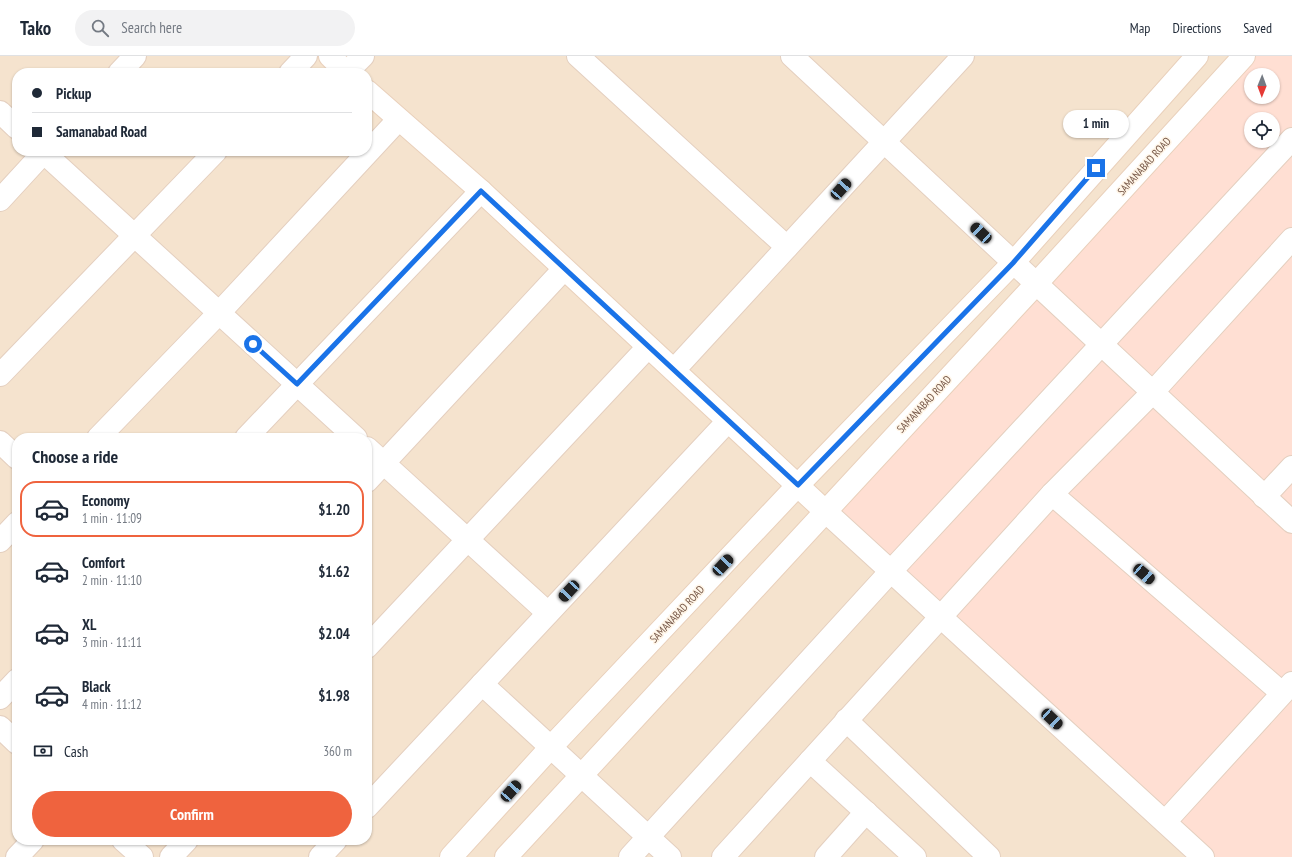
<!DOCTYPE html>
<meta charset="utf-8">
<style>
body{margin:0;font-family:"PT Sans Narrow",sans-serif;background:#f2f2f3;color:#1f2937;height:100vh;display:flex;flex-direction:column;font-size:15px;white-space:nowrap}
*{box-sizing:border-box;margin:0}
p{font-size:13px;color:#747a83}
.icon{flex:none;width:22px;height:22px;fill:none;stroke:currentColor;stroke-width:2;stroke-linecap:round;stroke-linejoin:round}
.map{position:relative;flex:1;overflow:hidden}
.drawer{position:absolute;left:12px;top:377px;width:360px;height:412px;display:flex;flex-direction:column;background:#fff;border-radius:16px;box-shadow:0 1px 3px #0004}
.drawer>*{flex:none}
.hud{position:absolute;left:12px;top:12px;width:360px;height:88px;border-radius:16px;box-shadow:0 1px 3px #0004;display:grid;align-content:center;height:88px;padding:0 20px;background:#fff}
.needle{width:26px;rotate:181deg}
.tools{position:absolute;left:1244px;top:12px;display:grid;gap:8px}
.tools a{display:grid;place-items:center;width:36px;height:36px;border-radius:50%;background:#fff;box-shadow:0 1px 3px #0004;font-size:20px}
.end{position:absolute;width:18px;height:18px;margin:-9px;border:5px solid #1a73e8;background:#fff;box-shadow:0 0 0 2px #fff}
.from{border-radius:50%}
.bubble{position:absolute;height:28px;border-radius:14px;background:#fff;box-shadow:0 1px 3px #0004;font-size:13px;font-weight:800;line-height:28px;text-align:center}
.car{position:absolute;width:12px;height:24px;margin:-12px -6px;border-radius:5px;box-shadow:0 0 3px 1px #0007;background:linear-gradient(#222 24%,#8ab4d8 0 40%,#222 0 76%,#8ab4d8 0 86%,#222 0)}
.hud b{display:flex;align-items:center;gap:14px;height:38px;font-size:15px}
.hud b+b{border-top:1px solid #e0e1e3}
.hud i{width:10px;height:10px;background:#1f2937}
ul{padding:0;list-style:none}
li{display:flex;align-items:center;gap:12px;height:56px;margin:0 8px 6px;padding:0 12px;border:2px solid transparent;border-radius:16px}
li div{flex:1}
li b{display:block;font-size:15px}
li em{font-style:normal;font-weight:800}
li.on{border-color:#ef633e}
li>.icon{width:36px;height:36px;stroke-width:1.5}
h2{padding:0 20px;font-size:18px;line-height:48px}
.pay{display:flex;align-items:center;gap:10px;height:44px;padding:0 20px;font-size:15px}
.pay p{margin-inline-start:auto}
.cta{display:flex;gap:8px;margin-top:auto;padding:8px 20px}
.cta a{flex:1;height:46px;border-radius:24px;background:#ef633e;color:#fff;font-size:16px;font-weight:800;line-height:46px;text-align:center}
header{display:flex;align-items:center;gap:24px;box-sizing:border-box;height:56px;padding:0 20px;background:#fff;border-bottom:1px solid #e0e1e3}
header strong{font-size:19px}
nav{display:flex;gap:22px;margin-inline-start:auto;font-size:14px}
.search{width:280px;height:36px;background:#f2f2f3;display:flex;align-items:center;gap:10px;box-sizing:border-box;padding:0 14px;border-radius:22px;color:#747a83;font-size:15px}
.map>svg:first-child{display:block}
</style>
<header>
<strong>Tako</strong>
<div class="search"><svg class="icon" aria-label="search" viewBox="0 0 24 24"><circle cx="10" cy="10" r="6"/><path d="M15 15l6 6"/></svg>Search here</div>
<nav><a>Map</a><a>Directions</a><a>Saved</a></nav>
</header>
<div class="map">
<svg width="1292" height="801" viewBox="0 0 1292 801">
<rect width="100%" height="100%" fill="#fdf2e0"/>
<path fill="#f5e3ce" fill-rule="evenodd" d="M0,0h1292v801h-1292zM17,17h350v78h-350zM1251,19h22v22h-22zM1251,63h22v22h-22zM17,382h350v402h-350z"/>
<path fill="#ffdfd3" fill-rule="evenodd" d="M1243,0h49v801h-89l-378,-346zM1251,19h22v22h-22zM1251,63h22v22h-22z"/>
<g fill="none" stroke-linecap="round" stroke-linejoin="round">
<g stroke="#e4cfbf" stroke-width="24">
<g id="street">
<path d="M578,0l209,191"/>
<path d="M792,0l500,466"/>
<path d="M347,16l16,-16"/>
<path d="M119,17l16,-17"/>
<path d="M290,17l16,-17"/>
<path d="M0,56l17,16"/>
<path d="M42,95l314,287"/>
<path d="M0,144l45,-49"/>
<path d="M674,314l289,-314"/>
<path d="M0,319l216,-224"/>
<path d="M98,382l121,-125 179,-193"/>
<path d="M246,382l235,-247"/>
<path d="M0,386l17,16"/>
<path d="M367,392l181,165"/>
<path d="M367,425l197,-212"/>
<path d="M1052,438l230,199"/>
<path d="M1264,441l28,-30"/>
<path d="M825,455l378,346"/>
<path d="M0,485l17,-18"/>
<path d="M367,591l281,-300"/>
<path d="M482,628l188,173"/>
<path d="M0,642l17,-18"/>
<path d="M846,664l143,137"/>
<path d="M0,671l17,16"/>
<path d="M810,705l105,96"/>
<path d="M367,751l361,-386"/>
<path d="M1165,766l127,-139"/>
<path d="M123,784l19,17"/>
<path d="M17,801l16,-17"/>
<path d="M171,801l16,-17"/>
<path d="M320,801l16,-17"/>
<path d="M630,801l261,-286 401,-432"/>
<path d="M723,801l329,-363 100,-101 140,-154"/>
<path d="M826,801l40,-45"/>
</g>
</g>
<g stroke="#e9d0bb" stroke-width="24">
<g id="secondary">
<path d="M330,0l17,17"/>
<path d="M367,35l114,100 344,320"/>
<path d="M451,801l100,-110 247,-262 215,-222 184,-207"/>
<path d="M506,801l530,-573 208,-228"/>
</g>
</g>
<use href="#street" stroke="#fff" stroke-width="22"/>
<use href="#secondary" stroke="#fff" stroke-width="22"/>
</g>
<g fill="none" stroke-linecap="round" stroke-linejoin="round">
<path stroke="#1a73e8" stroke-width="5" d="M253,288l44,40 184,-193 317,294 215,-222 83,-95"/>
</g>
<g text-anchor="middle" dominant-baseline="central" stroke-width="3" stroke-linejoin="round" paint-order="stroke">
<g font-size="11" fill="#755646" stroke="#fff5e7">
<text transform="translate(1144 110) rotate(-48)">SAMANABAD ROAD</text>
<text transform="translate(924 348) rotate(-47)">SAMANABAD ROAD</text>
<text transform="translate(677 558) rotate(-47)">SAMANABAD ROAD</text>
</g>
</g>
</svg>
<div class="tools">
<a><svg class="needle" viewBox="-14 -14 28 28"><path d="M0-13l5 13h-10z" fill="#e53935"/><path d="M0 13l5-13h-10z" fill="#747a83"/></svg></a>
<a><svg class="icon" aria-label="locate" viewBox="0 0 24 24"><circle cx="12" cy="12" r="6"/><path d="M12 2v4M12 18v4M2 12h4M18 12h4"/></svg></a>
</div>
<i class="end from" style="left:253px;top:288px"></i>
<i class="end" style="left:1096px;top:112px"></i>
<div class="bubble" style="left:1063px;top:54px;width:66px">1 min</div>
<i class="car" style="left:841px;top:133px;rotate:42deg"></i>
<i class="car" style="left:981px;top:177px;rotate:313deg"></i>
<i class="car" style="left:723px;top:509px;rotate:43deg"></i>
<i class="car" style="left:1144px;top:518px;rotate:131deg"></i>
<i class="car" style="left:569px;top:535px;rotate:223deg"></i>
<i class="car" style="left:1052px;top:663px;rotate:133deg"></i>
<i class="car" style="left:511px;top:735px;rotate:42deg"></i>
<div class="hud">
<b><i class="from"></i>Pickup</b>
<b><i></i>Samanabad Road</b>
</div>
<section class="drawer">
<h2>Choose a ride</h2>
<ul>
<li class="on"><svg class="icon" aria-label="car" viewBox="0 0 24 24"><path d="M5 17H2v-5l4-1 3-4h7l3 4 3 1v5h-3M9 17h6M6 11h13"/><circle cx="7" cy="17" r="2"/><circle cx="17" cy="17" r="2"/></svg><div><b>Economy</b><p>1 min · 11:09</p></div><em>$1.20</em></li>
<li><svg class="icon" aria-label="car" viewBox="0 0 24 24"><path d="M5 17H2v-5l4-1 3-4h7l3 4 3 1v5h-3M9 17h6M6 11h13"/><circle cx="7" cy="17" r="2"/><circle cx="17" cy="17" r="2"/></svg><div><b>Comfort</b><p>2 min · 11:10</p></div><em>$1.62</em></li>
<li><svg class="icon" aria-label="car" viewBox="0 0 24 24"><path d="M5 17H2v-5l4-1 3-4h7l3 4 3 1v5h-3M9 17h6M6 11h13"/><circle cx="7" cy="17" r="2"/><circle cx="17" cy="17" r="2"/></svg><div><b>XL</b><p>3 min · 11:11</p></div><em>$2.04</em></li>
<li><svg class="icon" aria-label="car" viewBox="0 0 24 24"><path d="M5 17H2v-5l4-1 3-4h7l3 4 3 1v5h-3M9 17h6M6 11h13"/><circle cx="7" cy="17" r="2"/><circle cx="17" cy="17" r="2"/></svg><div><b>Black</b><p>4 min · 11:12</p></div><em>$1.98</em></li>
</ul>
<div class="pay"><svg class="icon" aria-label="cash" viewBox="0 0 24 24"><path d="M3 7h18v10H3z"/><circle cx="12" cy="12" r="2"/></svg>Cash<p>360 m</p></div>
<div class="cta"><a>Confirm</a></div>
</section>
</div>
